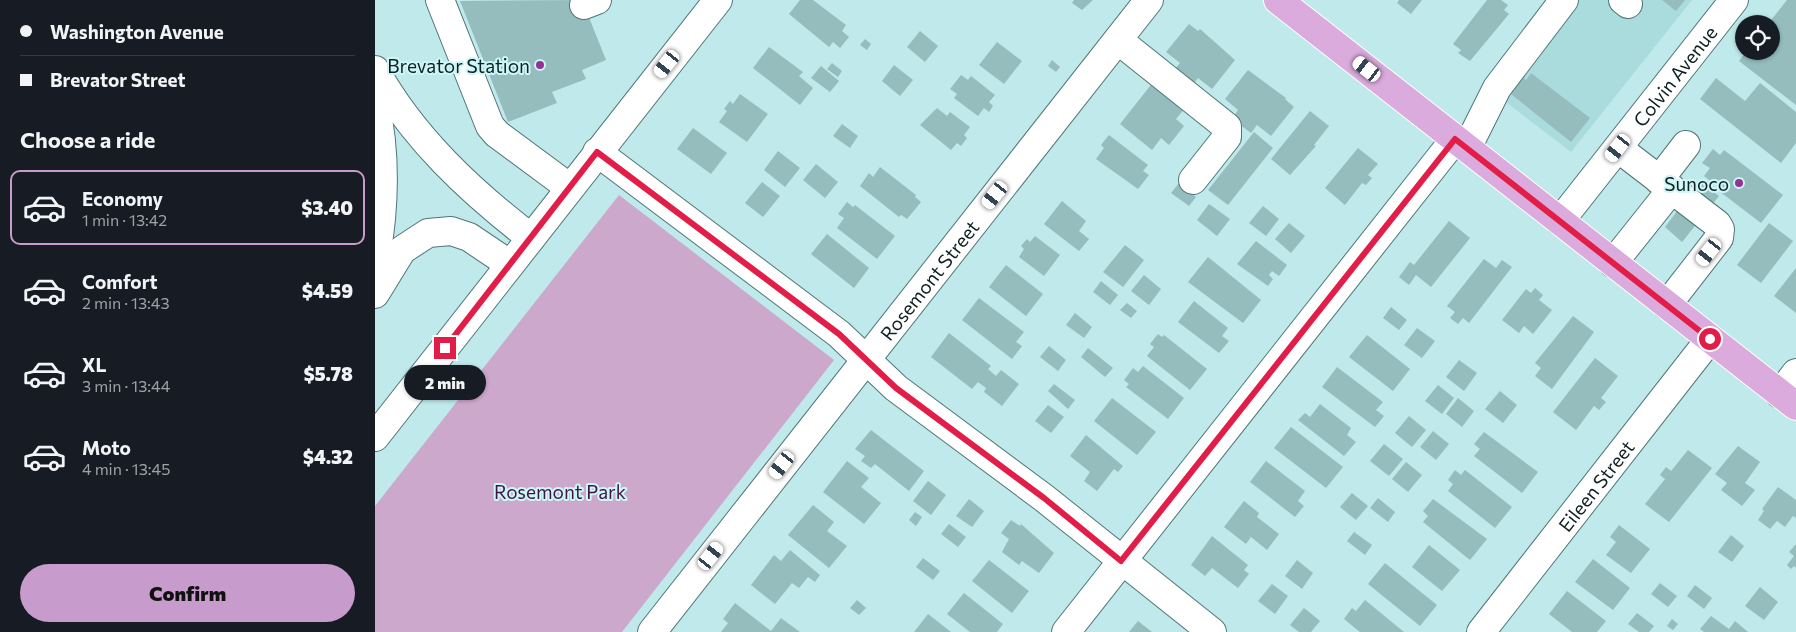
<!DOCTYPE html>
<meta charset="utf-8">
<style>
body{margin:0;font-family:Commissioner,sans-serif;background:#242831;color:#f1f3f6;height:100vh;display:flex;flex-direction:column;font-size:19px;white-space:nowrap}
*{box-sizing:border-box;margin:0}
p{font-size:16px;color:#9ea1a6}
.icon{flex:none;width:28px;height:28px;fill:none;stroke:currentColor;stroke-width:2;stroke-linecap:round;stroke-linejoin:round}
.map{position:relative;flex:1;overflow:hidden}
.drawer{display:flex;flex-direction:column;background:#171b24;width:375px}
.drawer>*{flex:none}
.guide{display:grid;align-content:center;height:110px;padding:0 20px;background:#171b24}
.tools{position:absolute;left:1360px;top:15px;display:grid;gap:10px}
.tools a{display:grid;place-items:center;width:45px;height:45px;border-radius:50%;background:#171b24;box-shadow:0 1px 4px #0004;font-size:25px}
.end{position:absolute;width:22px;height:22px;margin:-11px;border:6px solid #e11d48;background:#fff;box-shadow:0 0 0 2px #fff}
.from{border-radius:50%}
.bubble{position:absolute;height:35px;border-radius:18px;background:#171b24;box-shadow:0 1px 4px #0004;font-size:16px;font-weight:800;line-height:35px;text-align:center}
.car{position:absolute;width:15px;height:30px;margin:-15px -8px;border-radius:6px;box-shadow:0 0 4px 1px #0007;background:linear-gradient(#fff 24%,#345 0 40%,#fff 0 76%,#345 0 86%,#fff 0)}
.guide b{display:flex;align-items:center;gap:18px;height:48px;font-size:19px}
.guide b+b{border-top:1px solid #363941}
.guide i{width:12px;height:12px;background:#f1f3f6}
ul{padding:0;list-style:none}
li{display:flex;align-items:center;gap:15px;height:75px;margin:0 10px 8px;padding:0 10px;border:2px solid transparent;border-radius:10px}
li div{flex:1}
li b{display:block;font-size:19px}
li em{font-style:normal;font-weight:800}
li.selected{border-color:#c79ccc}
li>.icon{width:45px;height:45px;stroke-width:1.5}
h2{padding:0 20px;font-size:22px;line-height:60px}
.action{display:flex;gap:10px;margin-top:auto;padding:10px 20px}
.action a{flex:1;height:58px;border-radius:30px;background:#c79ccc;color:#111;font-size:20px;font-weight:800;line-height:58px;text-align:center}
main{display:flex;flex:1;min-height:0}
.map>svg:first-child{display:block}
</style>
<main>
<section class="drawer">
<div class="guide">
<b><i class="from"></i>Washington Avenue</b>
<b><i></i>Brevator Street</b>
</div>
<h2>Choose a ride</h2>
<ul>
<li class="selected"><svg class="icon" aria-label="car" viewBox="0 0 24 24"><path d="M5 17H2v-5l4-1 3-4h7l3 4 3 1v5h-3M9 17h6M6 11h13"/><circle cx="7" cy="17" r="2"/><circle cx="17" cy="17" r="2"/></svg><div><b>Economy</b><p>1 min · 13:42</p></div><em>$3.40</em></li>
<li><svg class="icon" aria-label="car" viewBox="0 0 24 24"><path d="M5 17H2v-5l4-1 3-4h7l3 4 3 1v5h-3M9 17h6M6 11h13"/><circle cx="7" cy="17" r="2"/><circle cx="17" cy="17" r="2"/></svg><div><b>Comfort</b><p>2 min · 13:43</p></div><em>$4.59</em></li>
<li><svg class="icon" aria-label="car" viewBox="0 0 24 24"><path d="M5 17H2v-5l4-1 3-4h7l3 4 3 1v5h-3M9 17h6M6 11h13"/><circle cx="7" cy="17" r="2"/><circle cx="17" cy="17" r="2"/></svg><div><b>XL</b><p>3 min · 13:44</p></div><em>$5.78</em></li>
<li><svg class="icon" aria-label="car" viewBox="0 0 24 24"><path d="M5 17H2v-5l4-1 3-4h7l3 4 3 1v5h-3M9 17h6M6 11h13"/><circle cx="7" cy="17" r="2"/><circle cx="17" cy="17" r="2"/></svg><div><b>Moto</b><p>4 min · 13:45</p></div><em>$4.32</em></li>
</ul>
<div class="action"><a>Confirm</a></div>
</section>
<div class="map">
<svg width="1421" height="632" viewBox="0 0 1421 632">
<rect width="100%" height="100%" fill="#bfe9ea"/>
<path fill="#aadbdd" d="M1180,0h137l-121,152 -85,-65z"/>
<path fill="#cca8cc" d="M244,195l215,165 -212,272h-247v-126z"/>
<g fill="#95bdbe">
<path d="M207,0l24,60 -24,10 4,9 -34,13 5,11 -49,19 -48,-121z"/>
<path d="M425,0h13l33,25 -4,6 7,6 -9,11 -7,-6 -4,5 -40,-33z"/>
<path d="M699,0h19l-11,10 -10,-7z"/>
<path d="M1024,0h23l-11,14 -14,-11z"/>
<path d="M1112,0h14l7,5 -4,5 5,4 -39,47 -12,-8 3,-3 -8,-6z"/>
<path d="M1287,0h23l-9,11z"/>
<path d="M1412,0h9v105l-57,-44 7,-10h25v-27h-3z"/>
<path d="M814,24l9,7 2,-2 35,31 -23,29 -14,-11 -6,8 -19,-15 7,-8 -14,-11z"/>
<path d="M545,31l18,15 -13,16 -18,-15z"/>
<path d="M490,39l6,5 -4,6 -7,-5z"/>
<path d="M622,42l25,19 -18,23 -25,-19z"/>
<path d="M394,47l34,25 -4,4 14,12 -13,17 -47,-37z"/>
<path d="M677,60l8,7 -4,5 -8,-6z"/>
<path d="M457,63l10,8 -4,6 -11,-8z"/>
<path d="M519,65l19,15 -13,16 -18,-15z"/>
<path d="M446,66l18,15 -9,11 -19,-14z"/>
<path d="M873,70l38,28 -1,1 9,8 -23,29 -14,-11 -6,8 -19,-14 6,-9 -13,-11z"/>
<path d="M1156,73l59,45 -19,24 -65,-52 12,-16 8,6z"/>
<path d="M586,75l7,5 3,-4 24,19 -6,7 4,4 -4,6 -5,-4 -6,8 -24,-18 3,-4 -7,-5z"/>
<path d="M1341,78l29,23 15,-18 36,29v31l-15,20 -81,-64z"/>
<path d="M779,81l32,26 -10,12 8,7 -15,19 -8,-7 -9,12 -32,-26z"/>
<path d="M365,94l28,20 -21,28 -28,-20 8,-11 -3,-2 6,-8 3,3z"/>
<path d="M562,108l10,8 3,-4 20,15 -6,8 3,3 -6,8 -4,-3 -6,7 -31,-25z"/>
<path d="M935,111l19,15 -15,19 2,1 -26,29 -19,-16z"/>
<path d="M467,124l16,12 -8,12 -17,-12z"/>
<path d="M318,128l34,25 -16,21 -34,-25z"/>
<path d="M879,132l19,16 -45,57 -20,-15z"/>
<path d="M734,135l39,30 -5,6 6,4 -11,14 -42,-30 8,-11 -3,-3z"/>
<path d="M983,148l20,16 -10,11 4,3 -6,7 -4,-2 -17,22 -20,-17z"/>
<path d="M1338,149l7,6 4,-5 59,45 -22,28 -42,-32 2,-2 -17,-13 6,-8 -8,-5z"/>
<path d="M403,151l22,17 -15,19 -21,-17z"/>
<path d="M441,164l22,18 -13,16 -22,-18z"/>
<path d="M505,167l36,28 -1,2 6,5 -14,17 -6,-4 -2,2 -39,-31 9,-13 4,4z"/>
<path d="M1325,181l19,15 -37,46 -17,-15z"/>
<path d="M387,182l18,14 -17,21 -18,-14z"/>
<path d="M804,183l17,14 -7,9 -18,-13z"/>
<path d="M687,201l24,20 -7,10 10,8 -10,12 -35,-27z"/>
<path d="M472,202l6,5 2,-2 40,31 -18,23 -40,-31 7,-10 -6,-4z"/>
<path d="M834,204l21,15 -13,17 -20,-16z"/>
<path d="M888,206l16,13 -13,17 -17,-13z"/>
<path d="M1074,221l21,17 -39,49 -15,-12 -7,10 -10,-8 11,-15 4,3z"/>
<path d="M914,223l16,13 -14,17 -16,-14z"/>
<path d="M1394,223l24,18 -32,42 -24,-18z"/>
<path d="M452,234l42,34 -15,20 -43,-34z"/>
<path d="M660,236l25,19 -16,21 -25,-19 5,-8 -3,-3 6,-7 3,3z"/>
<path d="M881,241l31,24 -8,11 -7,-5 -3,4 4,4 -5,7 -31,-22z"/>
<path d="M750,245l19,15 -21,27 -20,-15z"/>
<path d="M833,257l53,43 -18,23 -55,-41z"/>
<path d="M1109,259l12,9 6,-8 10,7 -43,56 -6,-5 -5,6 -8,-6 5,-6 -8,-6z"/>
<path d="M631,265l37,29 -17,22 -37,-29z"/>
<path d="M1421,268v45l-22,-17z"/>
<path d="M769,275l17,14 -12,16 -18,-14z"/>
<path d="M726,281l17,14 -8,10 -17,-13z"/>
<path d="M1160,288l8,7 -4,5 13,10 -19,24 -9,-8 -5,7 -17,-13 24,-31 5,4z"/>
<path d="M604,298l45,34 -8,10 6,4 -10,13 -50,-39z"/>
<path d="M819,301l34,27 -6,8 7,5 -10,12 -41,-31z"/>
<path d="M752,303l10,8 -6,7 -11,-8z"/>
<path d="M1016,307l16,13 -8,10 -16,-12z"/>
<path d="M700,313l17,14 -8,11 -18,-13z"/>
<path d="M1198,316l21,16 -42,57 -17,-13 6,-8 -6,-5z"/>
<path d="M1042,328l18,13 -13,17 -18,-13z"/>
<path d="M574,333l42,33 -3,3 8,7 5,-6 18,14 -17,22 -18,-14 2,-4 -8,-6 -6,7 -41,-32z"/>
<path d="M783,334l4,3 2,-2 43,34 -17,21 -43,-34 7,-9 -4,-3z"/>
<path d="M992,335l43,34 -17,22 -44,-34z"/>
<path d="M674,346l17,14 -8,11 -18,-14z"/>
<path d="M713,348l25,20 -8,9 -24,-20z"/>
<path d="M1220,358l23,18 -17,22 5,4 -7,8 -5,-4 -18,24 -23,-18z"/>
<path d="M1084,360l18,13 -13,18 -18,-14z"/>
<path d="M768,366l41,32 -16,21 -42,-32 3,-3 -5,-4 9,-12 5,4z"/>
<path d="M962,367l46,35 -7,8 8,6 -9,11 -53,-40z"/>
<path d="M679,384l21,16 -7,9 -20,-18z"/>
<path d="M1063,385l16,13 -12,16 -17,-13z"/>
<path d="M1125,391l17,14 -14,18 -18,-14z"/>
<path d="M737,398l44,34 -19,23 -43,-34z"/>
<path d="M1083,398l16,13 -12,16 -16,-13z"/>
<path d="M945,404l31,24 -4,7 9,7 -12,14 -46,-36 7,-7 5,4z"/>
<path d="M673,405l16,12 -13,16 -16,-12z"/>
<path d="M1034,416l17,14 -14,17 -17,-14z"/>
<path d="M916,427l52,40 -17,21 -52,-40z"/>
<path d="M496,430l53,41 -15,20 -34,-27 -4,4 -10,-7 4,-5 -10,-7z"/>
<path d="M1058,431l16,13 -13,16 -16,-13z"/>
<path d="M1109,432l54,40 -16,21 -48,-37 6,-7 -6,-5z"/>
<path d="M711,435l37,31 -5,6 -4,-3 -17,22 -13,-10 6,-9 -20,-16z"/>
<path d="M1009,444l19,15 -14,17 -19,-15z"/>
<path d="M1363,446l22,16 -15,21 10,7 -13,16 -21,-16 6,-7 -12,-9z"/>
<path d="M1313,450l24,18 -43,54 -24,-18 20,-25 -5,-4 6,-8 5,4z"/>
<path d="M472,461l22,17 -8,9 20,16 -17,21 -41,-32z"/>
<path d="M891,461l39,30 -7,10 6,5 -9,11 -45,-35z"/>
<path d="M1031,462l16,13 -14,17 -16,-13z"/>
<path d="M1080,470l6,5 4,-5 47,37 -17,21 -47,-37 5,-7 -5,-4z"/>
<path d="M553,481l18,14 -15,20 -18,-14z"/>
<path d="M1403,487l18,13v18l-3,-2 -8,11 -8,-6 -7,8 -12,-9 6,-9 -2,-2z"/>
<path d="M977,493l16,13 -12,14 -16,-13z"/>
<path d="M1003,498l17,14 -7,10 -18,-14z"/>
<path d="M594,499l15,12 -12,16 -16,-11z"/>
<path d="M1058,499l54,40 -17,21 -47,-38 5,-6 -5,-5z"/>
<path d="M869,501l15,12 -2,4 22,17 -12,16 -16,-13 -5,7 -22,-17z"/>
<path d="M438,505l21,17 -7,9 20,15 -18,22 -41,-33z"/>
<path d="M540,512l7,5 -6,9 -7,-6z"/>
<path d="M636,520l9,6 1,-2 33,29 -15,20 -17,-12 -3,4 -17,-13 7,-13 -8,-6z"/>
<path d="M574,524l17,13 -8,10 -17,-13z"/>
<path d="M1244,525l31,24 -19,24 -25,-18 10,-13 -6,-5z"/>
<path d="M979,532l18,13 -7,10 -18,-14z"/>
<path d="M1356,535l13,11 -12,16 -14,-10z"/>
<path d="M837,536l36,29 -4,5 5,4 -11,14 -26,-20 -7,8 -14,-11z"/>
<path d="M1421,544v24l-2,-2 -3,3 -4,-4 7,-9 -5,-4z"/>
<path d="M1054,545l31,25 -18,21 -30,-24z"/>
<path d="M415,550l30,25 -5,7 -7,-5 -9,11 -7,-5 -17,21 -24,-19 23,-30 7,6z"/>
<path d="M548,558l17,13 -7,9 -17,-13z"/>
<path d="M1218,559l37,29 -17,22 -38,-28z"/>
<path d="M614,560l40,31 -17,22 -40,-32z"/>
<path d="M922,560l16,13 -11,16 -17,-13z"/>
<path d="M1010,563l52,42 -17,21 -52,-42z"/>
<path d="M1285,583l17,13 -9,11 -17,-13z"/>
<path d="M897,584l16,12 -13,18 -17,-13z"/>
<path d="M1320,585l17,13 -8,11 -17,-13z"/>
<path d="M1385,587l18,15 -14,18 -19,-14z"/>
<path d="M1192,591l39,30 -9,11h-25l-23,-18z"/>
<path d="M589,593l39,31 -6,8h-27l-23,-18z"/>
<path d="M482,600l9,8 -7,7 -9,-7z"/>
<path d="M990,600l39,32h-44l-16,-13 8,-11 4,3z"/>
<path d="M360,603l36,28 10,-13 19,14h-79l7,-9 -5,-4z"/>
<path d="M929,608l16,13 -9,11h-12l-9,-7z"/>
<path d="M1262,613l17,13 -5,6h-10l-11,-8z"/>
<path d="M553,614l23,18h-37z"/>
<path d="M1336,616l18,13 6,-8 13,11h-44l-4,-3z"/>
<path d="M1297,619l6,5 -5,6 -6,-4z"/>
<path d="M763,621l14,11h-23z"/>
</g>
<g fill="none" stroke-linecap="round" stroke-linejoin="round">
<g stroke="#507677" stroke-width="30">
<g id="minor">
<path d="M65,0l50,126 7,8 73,54"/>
<path d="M1248,0l5,4"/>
<path d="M209,5l13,-5"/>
<path d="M743,40l109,87v10l-34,43"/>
<path d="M0,70c38,68 95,121 156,168"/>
<path d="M0,103c11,50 10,106 0,157"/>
<path d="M1092,148l30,-60 67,-88"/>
<path d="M1243,148l99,76 3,5 -1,9 -52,67"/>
<path d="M222,152l242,182 57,54 148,110 168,134"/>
<path d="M1284,180l27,-35"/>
<path id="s1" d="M1185,221l174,-221"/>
<path d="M1238,263l59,-74"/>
<path d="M0,294l27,-44 26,-17 23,-2 18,6 40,27"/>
<path d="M1405,394l16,-21"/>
<path d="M0,437l343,-437"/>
<path id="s2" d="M277,632l497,-632"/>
<path d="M691,632l389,-493"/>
<path id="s3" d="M1106,632l229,-293"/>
</g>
</g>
<g stroke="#fff" stroke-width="30">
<path id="major" d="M903,0l518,406"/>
</g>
<use href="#minor" stroke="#fff" stroke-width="28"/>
<use href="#major" stroke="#daabdc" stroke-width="28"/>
</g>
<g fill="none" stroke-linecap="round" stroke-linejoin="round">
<path stroke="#e11d48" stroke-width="6" d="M70,348l152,-196 242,182 57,54 148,110 77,63 334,-422 255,200"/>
</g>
<g fill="#933198" stroke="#ccf6f7" stroke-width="2">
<circle cx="165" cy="65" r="5"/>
<circle cx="1364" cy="183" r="5"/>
</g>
<g text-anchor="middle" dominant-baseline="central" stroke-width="4" stroke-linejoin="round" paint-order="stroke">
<g font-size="19" fill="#102021" stroke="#ccf6f7" text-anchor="end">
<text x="155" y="65">Brevator Station</text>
<text x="1354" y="183">Sunoco</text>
</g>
<g font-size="19" fill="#102021" stroke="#ccf6f7">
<text stroke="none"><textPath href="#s1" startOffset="185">Colvin Avenue</textPath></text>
<text stroke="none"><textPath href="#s2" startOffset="448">Rosemont Street</textPath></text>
<text stroke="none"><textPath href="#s3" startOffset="186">Eileen Street</textPath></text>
</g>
<g font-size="19" fill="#411543" stroke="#ccf6f7">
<text x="185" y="491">Rosemont Park</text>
</g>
</g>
</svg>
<div class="tools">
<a><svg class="icon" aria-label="locate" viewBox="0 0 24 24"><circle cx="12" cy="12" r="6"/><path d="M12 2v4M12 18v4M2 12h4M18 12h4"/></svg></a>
</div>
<i class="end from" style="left:1335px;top:339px"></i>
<i class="end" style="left:70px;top:348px"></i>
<div class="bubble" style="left:29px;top:365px;width:82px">2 min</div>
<i class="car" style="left:292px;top:64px;rotate:219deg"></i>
<i class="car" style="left:992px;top:69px;rotate:308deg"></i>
<i class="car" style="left:1243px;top:148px;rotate:218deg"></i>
<i class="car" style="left:620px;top:195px;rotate:219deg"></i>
<i class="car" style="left:1334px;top:252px;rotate:218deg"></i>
<i class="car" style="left:407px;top:465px;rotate:218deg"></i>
<i class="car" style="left:336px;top:556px;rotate:38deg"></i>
</div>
</main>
